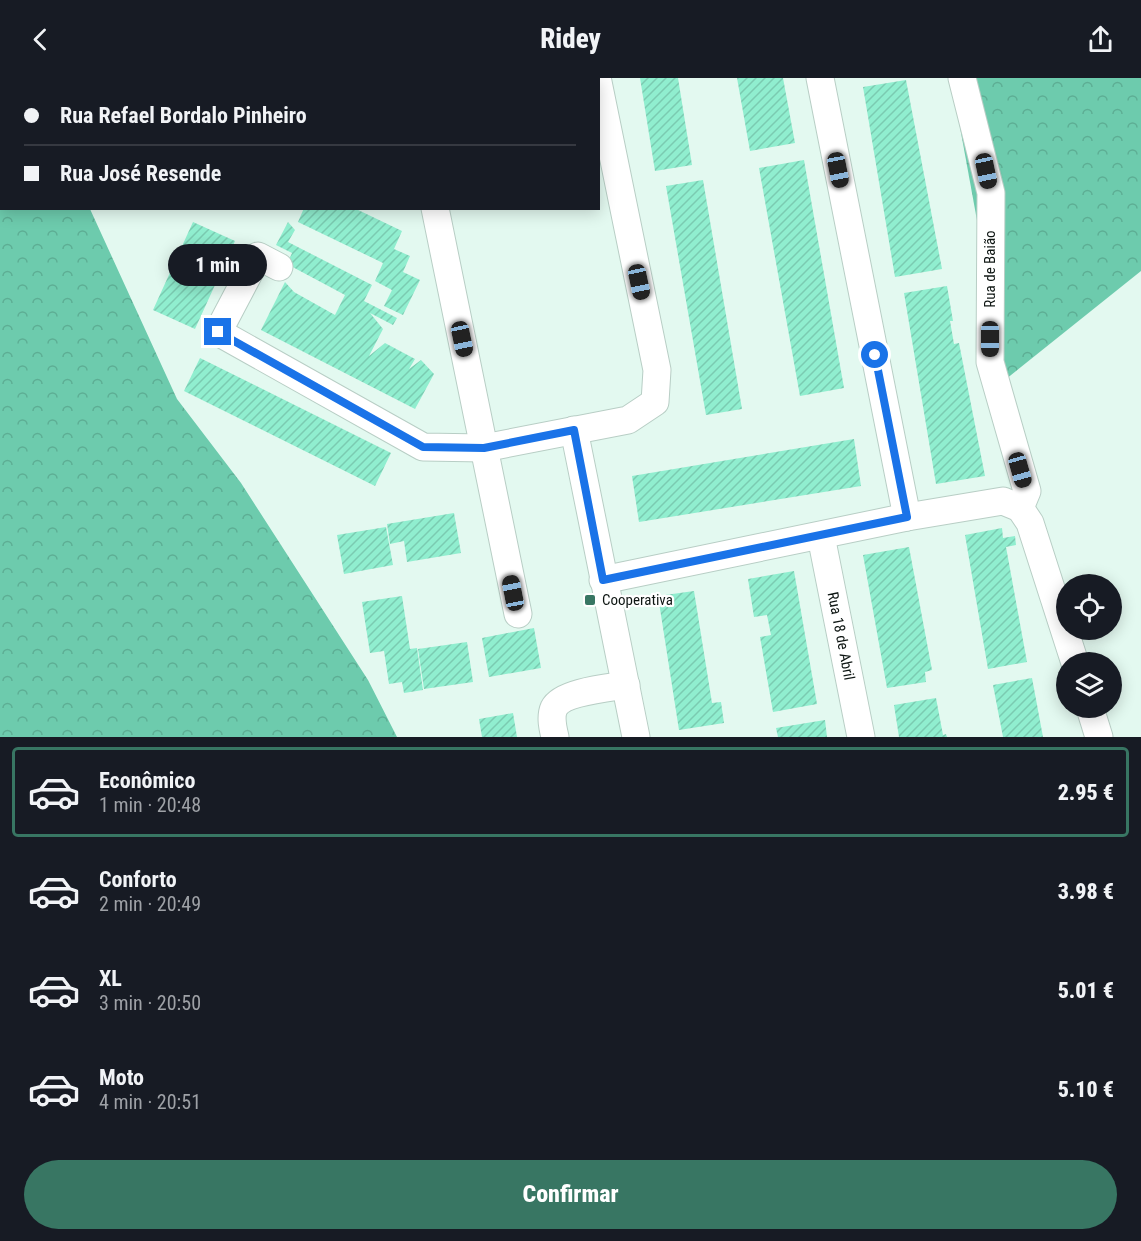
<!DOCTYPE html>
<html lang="pt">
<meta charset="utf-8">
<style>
body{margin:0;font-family:"Roboto Condensed",sans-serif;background:#242831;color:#f1f3f6;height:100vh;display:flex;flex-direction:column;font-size:22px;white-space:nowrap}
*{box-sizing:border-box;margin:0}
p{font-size:20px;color:#9ea1a6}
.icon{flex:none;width:33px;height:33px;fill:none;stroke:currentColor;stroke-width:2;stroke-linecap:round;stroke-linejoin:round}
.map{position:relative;height:659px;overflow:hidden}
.details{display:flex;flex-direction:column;background:#171b24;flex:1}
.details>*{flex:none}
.guide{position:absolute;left:0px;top:0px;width:600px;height:132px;box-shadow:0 3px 15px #0003;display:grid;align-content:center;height:132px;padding:0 24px;background:#171b24}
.tools{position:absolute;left:1056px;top:496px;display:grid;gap:12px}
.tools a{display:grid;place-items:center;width:66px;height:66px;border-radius:50%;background:#171b24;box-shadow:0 3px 15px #0003;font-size:30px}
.end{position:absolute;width:27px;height:27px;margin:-14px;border:8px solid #1a73e8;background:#fff;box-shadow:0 0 0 3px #fff}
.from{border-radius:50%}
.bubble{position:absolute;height:42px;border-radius:21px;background:#171b24;box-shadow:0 3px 15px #0003;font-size:20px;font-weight:800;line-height:42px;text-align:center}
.car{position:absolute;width:18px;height:36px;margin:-18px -9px;border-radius:8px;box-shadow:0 0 4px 2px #0007;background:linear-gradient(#222 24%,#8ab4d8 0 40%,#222 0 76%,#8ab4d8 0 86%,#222 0)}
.guide b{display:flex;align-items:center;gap:21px;height:57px;font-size:22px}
.guide b+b{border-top:2px solid #363941}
.guide i{width:15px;height:15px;background:#f1f3f6}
ul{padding:10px 0 0;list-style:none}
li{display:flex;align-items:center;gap:18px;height:90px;margin:0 12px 9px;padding:0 12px;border:3px solid transparent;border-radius:6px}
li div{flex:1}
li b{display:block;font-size:22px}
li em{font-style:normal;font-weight:800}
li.selected{border-color:#387663}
li>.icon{width:54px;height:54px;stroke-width:1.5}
.cta{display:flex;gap:12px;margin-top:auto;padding:12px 24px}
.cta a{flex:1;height:69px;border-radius:36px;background:#387663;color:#fff;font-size:24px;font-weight:800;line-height:69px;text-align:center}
header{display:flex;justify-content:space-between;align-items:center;height:78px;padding:0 24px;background:#171b24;font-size:27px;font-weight:800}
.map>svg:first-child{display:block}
</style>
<header><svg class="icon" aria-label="back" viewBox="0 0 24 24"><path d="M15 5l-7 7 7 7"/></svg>Ridey<svg class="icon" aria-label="share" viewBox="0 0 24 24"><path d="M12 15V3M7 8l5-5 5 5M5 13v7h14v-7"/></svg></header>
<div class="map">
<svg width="1141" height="659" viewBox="0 0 1141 659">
<defs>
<pattern id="forest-crowns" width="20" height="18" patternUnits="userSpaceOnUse" patternTransform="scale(1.5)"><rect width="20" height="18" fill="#6dcbad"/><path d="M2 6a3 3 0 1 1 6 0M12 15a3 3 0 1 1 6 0" fill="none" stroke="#5dae94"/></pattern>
<pattern id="building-hatch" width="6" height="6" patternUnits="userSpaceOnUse" patternTransform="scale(1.5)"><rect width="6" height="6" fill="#90eecf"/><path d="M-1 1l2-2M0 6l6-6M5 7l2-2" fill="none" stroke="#7bcbb1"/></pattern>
</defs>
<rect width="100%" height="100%" fill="#e3f9f0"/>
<g fill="url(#forest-crowns)">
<path d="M0,0h76l-74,2v128l88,1 87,190 64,84 127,197 29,57h-397z"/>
<path d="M951,0h190v193l-135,108z"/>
</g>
<g fill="url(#building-hatch)">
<path d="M640,0h38l14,87 -37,6z"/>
<path d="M737,0h46l12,65 -45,8z"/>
<path d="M906,2l36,189 -47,8 -32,-190z"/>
<path d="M804,82l40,228 -44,8 -41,-228z"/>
<path d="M703,102l39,229 -36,6 -40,-229z"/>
<path d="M304,130h50l48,23 -8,18 16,7 -7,16 17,8 -17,35 -19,-9 8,-16 -17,-9 8,-18 -85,-41z"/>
<path d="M193,144l42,19 -40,88 -42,-19z"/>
<path d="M288,144l7,8 -7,12 84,43 -8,16 33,17 -4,7 -23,-12 13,16 -14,27 16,-13 30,16 -6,10 12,-9 13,14 -19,35 -154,-79 24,-48 9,10 41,23 10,-20 -58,-31 5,-11 -16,-8z"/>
<path d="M947,208l6,35h-3l4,23 5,-1 26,133 -49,8 -32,-191z"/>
<path d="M200,280l191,95 -16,33 -191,-95z"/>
<path d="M854,361l7,47 -222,36 -7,-46z"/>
<path d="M454,435l7,40 -54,9 -3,-21 -14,3 -3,-20z"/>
<path d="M386,449l7,38 -49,9 -7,-39z"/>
<path d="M1002,450l1,10 12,-2 1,9 -10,2 21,115 -39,7 -23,-134z"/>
<path d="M909,469l23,123 -7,2 1,10 -39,6 -24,-133z"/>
<path d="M794,493l23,133 -44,8 -13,-75 11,-2 -4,-20 -13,2 -6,-38z"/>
<path d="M694,513l18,112 9,-1 3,21 -45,7 -21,-134z"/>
<path d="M402,518l8,53 7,-1 6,42 -19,3 -2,-11 -13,2 -5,-33 -14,2 -8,-51z"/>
<path d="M534,550l7,40 -52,9 -7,-39z"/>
<path d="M467,564l6,40 -49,7 -6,-40z"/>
<path d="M1032,600l11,59h-40l-10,-52z"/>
<path d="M936,620l7,37 3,-1 1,3h-48l-5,-32z"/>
<path d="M513,635l4,24h-35l-3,-18z"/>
<path d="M825,642l2,17h-49l-2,-9z"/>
</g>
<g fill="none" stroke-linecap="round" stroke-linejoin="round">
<g stroke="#b8cec5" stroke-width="29">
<g id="minor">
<path d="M408,0v2"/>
<path d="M820,0l87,439"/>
<path d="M962,0l29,115 -1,169 37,129 -7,17"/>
<path d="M435,130l83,406"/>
<path d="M279,189l-21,-11 -40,76 205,115 61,1 144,-28 27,-18 2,-32 -59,-288"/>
<path d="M574,352l62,307"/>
<path d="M1020,430l10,15 45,140"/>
<path d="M821,458l40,201"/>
<path d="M603,502l304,-63 96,-16 17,7"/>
<path d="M1090,630l9,29"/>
<path d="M555,659c-2,-8 -5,-20 -1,-29 8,-16 54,-20 72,-23"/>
</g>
</g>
<use href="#minor" stroke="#fff" stroke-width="27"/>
</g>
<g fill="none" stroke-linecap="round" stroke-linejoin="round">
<path stroke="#1a73e8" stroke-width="8" d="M218,254l205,115 61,1 90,-18 29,150 304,-63 -32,-162"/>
</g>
<rect fill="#387663" stroke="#fff" stroke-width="2" x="584" y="516" width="12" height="12" rx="3"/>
<g text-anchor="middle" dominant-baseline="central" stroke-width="4.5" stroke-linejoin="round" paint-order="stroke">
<g font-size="15" fill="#0e1613" stroke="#fff">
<text transform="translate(990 191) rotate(-90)">Rua de Baião</text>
<text transform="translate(841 558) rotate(79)">Rua 18 de Abril</text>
</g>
<g font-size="15" fill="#0e1613" stroke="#fff" text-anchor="start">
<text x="602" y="522">Cooperativa</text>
</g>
</g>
</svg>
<div class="tools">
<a><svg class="icon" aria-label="locate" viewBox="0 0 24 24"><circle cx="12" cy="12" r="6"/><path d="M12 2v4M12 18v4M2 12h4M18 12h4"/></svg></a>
<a><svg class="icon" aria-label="layers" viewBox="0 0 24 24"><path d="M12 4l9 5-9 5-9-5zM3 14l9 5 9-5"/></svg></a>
</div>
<i class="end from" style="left:875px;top:277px"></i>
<i class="end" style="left:218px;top:254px"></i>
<div class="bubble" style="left:168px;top:166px;width:99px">1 min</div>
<i class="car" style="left:838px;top:92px;rotate:169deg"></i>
<i class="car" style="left:986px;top:93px;rotate:168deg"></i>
<i class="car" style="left:639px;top:204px;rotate:168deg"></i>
<i class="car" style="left:462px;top:261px;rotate:168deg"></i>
<i class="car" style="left:990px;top:261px;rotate:180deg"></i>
<i class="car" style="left:1020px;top:392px;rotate:164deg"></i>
<i class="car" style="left:513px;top:515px;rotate:349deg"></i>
<div class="guide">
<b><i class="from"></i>Rua Refael Bordalo Pinheiro</b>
<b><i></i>Rua José Resende</b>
</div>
</div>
<section class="details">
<ul>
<li class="selected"><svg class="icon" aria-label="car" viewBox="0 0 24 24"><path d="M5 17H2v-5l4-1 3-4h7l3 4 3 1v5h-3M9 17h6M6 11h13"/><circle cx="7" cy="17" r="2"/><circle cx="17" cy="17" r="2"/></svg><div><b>Econômico</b><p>1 min · 20:48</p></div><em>2.95 €</em></li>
<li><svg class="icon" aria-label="car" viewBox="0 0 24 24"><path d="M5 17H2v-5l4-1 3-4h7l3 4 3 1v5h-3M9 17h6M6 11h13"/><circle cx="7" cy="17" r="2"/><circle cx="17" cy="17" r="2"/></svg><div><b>Conforto</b><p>2 min · 20:49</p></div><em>3.98 €</em></li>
<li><svg class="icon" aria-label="car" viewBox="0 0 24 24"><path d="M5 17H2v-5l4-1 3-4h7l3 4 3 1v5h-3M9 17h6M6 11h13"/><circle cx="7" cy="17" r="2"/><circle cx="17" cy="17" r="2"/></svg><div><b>XL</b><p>3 min · 20:50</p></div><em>5.01 €</em></li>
<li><svg class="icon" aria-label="car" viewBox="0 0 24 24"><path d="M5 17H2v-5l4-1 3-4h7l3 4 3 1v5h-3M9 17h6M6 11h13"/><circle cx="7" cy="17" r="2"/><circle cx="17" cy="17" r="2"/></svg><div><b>Moto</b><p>4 min · 20:51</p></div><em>5.10 €</em></li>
</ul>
<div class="cta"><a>Confirmar</a></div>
</section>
